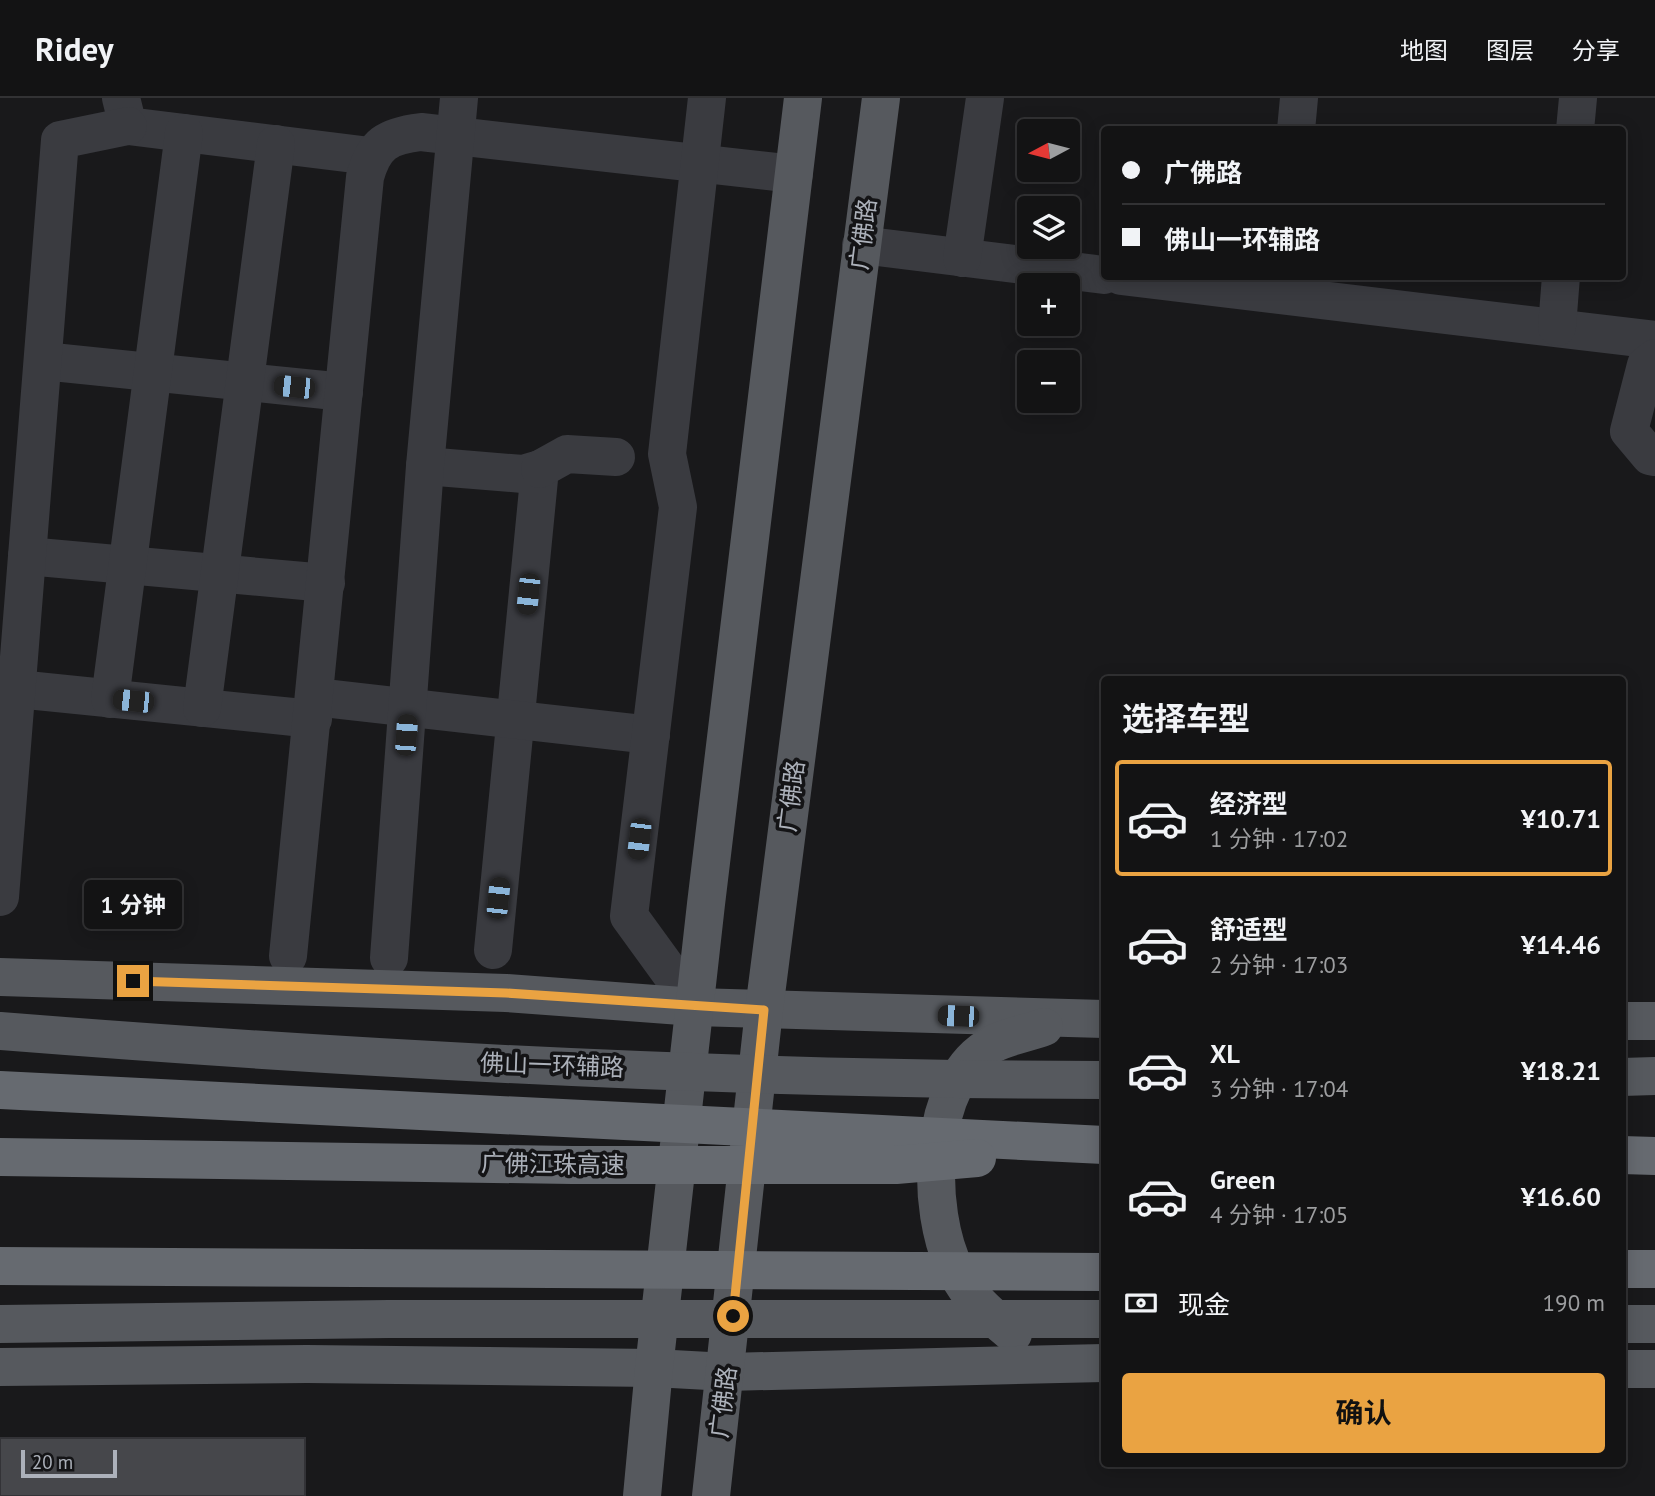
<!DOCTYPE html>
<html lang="zh">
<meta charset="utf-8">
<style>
body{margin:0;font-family:"PT Sans","Noto Sans SC",sans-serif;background:#202022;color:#f1f3f6;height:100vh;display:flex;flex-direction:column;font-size:26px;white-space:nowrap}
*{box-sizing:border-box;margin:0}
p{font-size:23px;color:#9d9ea0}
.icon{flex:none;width:38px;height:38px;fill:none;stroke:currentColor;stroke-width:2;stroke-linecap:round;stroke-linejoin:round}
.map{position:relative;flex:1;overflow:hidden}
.details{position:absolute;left:1101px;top:578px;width:525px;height:791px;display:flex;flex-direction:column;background:#131314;border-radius:7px;box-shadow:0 4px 18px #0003,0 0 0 2px #323234}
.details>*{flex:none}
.top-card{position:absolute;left:1101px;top:28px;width:525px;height:154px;border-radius:7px;box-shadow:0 4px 18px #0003,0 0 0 2px #323234;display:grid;align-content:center;height:154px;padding:0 21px;background:#131314}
.needle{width:46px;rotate:263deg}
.buttons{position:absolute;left:1017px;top:21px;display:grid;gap:14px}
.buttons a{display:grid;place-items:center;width:63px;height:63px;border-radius:7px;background:#131314;box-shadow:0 4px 18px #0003,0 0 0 2px #323234;font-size:35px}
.scale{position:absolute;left:21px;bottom:18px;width:96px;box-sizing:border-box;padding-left:7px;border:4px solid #acb1ba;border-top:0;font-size:19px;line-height:24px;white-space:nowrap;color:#acb1ba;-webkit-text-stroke:5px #141416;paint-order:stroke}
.end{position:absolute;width:32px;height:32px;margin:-16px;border:9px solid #eaa342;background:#111;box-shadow:0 0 0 4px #111}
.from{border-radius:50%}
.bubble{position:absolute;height:49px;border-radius:7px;background:#131314;box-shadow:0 4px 18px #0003,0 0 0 2px #323234;font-size:23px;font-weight:700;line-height:49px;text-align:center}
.car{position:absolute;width:21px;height:42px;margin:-21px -10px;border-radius:9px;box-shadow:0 0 5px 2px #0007;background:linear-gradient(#222 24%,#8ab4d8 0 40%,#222 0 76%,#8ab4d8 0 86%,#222 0)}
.top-card b{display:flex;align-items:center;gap:24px;height:66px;font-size:26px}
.top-card b+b{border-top:2px solid #323234}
.top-card i{width:18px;height:18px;background:#f1f3f6}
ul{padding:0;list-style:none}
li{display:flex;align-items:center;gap:21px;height:116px;margin:0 14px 10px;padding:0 7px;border:4px solid transparent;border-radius:7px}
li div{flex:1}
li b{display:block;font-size:26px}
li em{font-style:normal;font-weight:700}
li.on{border-color:#eaa342}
li>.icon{width:63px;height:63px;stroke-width:1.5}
h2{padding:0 21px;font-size:32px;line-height:84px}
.pay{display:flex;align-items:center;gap:18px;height:77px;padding:0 21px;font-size:26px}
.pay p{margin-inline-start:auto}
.button{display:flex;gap:14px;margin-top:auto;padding:14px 21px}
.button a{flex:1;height:80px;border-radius:7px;background:#eaa342;color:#111;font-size:28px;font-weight:700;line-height:80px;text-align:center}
header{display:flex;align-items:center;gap:42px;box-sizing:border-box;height:98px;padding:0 35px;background:#131314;border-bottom:2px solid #323234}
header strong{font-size:33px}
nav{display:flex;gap:38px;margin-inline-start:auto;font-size:24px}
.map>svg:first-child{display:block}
</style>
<header>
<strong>Ridey</strong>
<nav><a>地图</a><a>图层</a><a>分享</a></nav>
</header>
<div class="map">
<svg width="1655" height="1398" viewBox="0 0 1655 1398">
<rect width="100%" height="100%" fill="#19191b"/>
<rect fill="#46474b" stroke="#333337" stroke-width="2" x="0" y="1340" width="305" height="58"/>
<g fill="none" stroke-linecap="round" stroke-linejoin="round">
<g stroke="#3a3b40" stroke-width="38">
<path d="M121,0l7,28 242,30"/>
<path d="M1296,32l3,-32"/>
<path d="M1575,32l3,-32"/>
<path d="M861,147l243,30"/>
<path d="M962,160l23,-160"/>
<path d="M1121,178l534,64"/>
<path d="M1557,229l4,-51"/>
<path d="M1655,260l-9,7 -17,66 21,25 5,1"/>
<path d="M43,263l301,31"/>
<path d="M425,368l98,8 17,-5 -47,481"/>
<path d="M540,371l27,-15 49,3"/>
<path d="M27,458l299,27"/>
<path d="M17,591l296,30"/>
<path d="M315,599l336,38"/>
<path d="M110,601l74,-566"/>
<path d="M202,610l74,-564"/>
<path d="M0,799l60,-757 68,-14"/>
<path d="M288,858l77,-779c9,-33 22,-41 56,-45l373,42"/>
<path d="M389,860l36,-492 34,-368"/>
<path d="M695,909l-66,-91 49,-409 -11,-53 40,-356"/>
</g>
<g stroke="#56595e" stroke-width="38">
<path d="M0,879l506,16 189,14 409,12"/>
<path d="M1622,923h33"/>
<path d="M1622,979l33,-1"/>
<path d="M1622,1226h33"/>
<path d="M1013,1236c-23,-19 -44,-36 -57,-63 -31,-59 -31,-191 37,-227 15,-8 35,-11 51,-17"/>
<path d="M0,1269l307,-3 347,4 73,4 377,-9"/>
<path d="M1622,1271h33"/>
<path d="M642,1398l12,-128 52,-464 97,-806"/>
<path d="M711,1398l53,-486 117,-912"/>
</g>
<g stroke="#666a70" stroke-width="38">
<path d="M1622,1057l33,1"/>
<path d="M1622,1171h33"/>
</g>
<g stroke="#56595e" stroke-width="38">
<path d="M0,933c367,29 736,49 1104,49"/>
<path d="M0,1226l389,-5h715"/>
</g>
<g stroke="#666a70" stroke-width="38">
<path d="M0,992l1104,55"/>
<path d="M0,1059l572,8h324l81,-7"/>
<path d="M0,1168l1104,6"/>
</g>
</g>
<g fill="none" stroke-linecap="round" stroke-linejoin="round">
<path stroke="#eaa342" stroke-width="9" d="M133,883l373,12 258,17 -31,306"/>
</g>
<g text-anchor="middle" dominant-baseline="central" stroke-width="7" stroke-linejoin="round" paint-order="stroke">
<g font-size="24" fill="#acb1ba" stroke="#141416">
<text transform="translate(863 136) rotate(-83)">广佛路</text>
<text transform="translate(791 698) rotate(-83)">广佛路</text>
<text transform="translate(552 967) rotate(2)">佛山一环辅路</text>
<text transform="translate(553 1066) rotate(1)">广佛江珠高速</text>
<text transform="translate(723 1304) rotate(-83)">广佛路</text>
</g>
</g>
</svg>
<div class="buttons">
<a><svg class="needle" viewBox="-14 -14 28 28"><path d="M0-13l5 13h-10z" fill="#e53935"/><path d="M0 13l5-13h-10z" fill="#9d9ea0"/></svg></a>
<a><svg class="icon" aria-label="layers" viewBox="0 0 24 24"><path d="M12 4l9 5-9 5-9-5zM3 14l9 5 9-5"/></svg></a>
<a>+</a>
<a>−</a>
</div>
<div class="scale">20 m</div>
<i class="end from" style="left:733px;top:1218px"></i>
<i class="end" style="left:133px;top:883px"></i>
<div class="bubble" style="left:84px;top:782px;width:98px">1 分钟</div>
<i class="car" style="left:294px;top:289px;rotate:276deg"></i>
<i class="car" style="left:528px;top:496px;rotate:186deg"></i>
<i class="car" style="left:133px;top:603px;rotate:276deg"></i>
<i class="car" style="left:406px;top:637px;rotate:4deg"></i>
<i class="car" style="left:639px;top:741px;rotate:187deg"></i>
<i class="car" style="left:498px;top:800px;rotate:6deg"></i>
<i class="car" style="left:958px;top:918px;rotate:272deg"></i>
<div class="top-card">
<b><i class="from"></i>广佛路</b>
<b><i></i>佛山一环辅路</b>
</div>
<section class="details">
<h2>选择车型</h2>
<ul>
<li class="on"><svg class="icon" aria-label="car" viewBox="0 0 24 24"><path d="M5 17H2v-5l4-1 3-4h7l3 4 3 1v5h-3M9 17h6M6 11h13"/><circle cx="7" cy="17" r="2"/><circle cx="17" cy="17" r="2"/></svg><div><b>经济型</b><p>1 分钟 · 17:02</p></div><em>¥10.71</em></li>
<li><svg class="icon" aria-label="car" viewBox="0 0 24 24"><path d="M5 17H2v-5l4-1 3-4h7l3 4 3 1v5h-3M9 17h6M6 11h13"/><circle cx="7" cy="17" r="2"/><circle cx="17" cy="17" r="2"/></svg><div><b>舒适型</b><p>2 分钟 · 17:03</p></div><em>¥14.46</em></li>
<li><svg class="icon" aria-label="car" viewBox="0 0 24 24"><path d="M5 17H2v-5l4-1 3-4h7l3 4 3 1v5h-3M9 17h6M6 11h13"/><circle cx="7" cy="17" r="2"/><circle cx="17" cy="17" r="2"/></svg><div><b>XL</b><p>3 分钟 · 17:04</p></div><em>¥18.21</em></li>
<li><svg class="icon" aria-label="car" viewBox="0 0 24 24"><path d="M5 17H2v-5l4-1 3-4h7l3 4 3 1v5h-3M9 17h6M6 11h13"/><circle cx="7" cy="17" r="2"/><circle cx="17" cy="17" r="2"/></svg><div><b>Green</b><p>4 分钟 · 17:05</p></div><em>¥16.60</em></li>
</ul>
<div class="pay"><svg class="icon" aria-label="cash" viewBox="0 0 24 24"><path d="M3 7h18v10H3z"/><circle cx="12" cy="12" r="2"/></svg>现金<p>190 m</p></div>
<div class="button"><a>确认</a></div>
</section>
</div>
